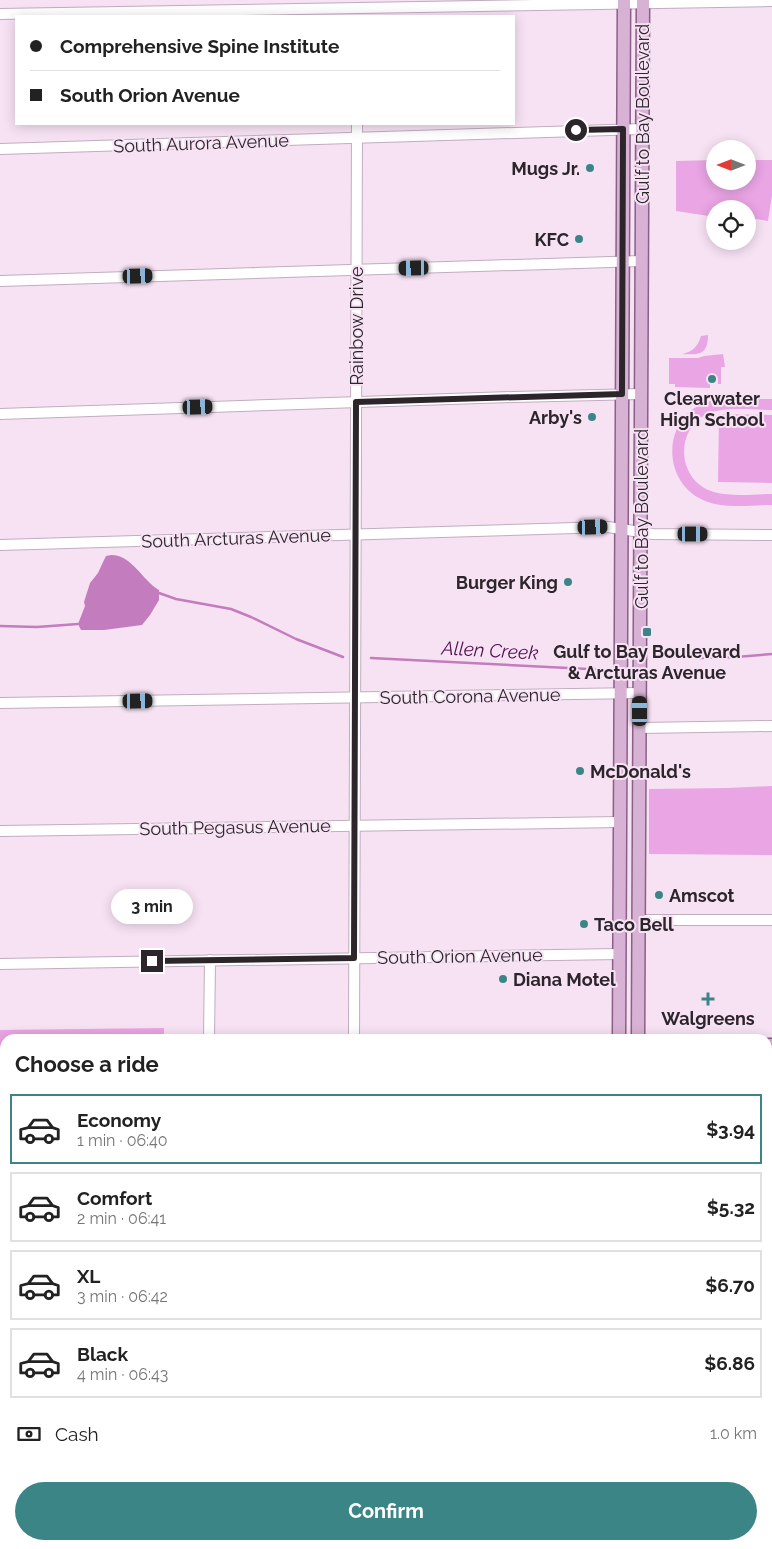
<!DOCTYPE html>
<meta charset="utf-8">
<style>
body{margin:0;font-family:Raleway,sans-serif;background:#f6f6f6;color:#222;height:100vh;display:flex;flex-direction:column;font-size:19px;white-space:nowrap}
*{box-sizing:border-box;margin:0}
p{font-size:16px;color:#767676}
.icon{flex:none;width:28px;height:28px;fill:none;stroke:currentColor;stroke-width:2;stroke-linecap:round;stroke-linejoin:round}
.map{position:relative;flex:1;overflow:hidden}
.sheet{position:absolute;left:0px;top:1034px;width:772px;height:516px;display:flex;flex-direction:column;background:#fff;border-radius:15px 15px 0 0;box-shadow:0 2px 12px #0003}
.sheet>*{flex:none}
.hud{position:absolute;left:15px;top:15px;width:500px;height:110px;border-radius:0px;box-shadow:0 2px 12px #0003;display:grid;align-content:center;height:110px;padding:0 15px;background:#fff}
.needle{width:32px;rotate:270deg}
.controls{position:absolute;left:706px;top:140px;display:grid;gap:10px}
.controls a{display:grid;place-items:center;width:50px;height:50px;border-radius:50%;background:#fff;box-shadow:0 2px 12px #0003;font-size:25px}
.end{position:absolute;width:22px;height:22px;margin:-11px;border:6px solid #2c252c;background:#fff;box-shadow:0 0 0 2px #fff}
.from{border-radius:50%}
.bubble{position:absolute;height:35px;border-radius:18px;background:#fff;box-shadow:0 2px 12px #0003;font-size:16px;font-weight:700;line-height:35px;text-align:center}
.car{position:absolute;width:15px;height:30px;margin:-15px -8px;border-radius:6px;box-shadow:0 0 4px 1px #0007;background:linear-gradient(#222 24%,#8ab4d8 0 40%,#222 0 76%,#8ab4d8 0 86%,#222 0)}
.hud b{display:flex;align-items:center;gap:18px;height:48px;font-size:19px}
.hud b+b{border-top:1px solid #e0e0e0}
.hud i{width:12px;height:12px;background:#222}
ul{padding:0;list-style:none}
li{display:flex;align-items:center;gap:15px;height:70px;margin:0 10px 8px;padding:0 5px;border:2px solid #e0e0e0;border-radius:0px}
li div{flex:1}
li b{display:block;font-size:19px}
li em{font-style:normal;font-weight:700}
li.active{border-color:#3c8586}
li>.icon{width:45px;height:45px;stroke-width:1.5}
h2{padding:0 15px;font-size:22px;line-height:60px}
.pay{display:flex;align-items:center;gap:12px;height:55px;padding:0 15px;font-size:19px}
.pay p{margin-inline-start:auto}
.primary-button{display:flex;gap:10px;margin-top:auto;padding:10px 15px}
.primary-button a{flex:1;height:58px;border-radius:30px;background:#3c8586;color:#fff;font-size:20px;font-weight:700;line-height:58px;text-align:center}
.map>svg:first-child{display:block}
</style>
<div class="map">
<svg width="772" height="1549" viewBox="0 0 772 1549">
<rect width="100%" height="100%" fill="#f7e2f4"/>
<g fill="#eaa5e4">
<path d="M715,160v21h33v-21h24v35l-4,26 -18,-3 -1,4h-1v-13h-33v8l-39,-6v-50z"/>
<path d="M708,335c0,20 -9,20 -26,19 11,-2 16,-8 19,-18z"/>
<path d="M723,354l2,13h-4v17h-3v-4h-8v8l-35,-1v-3h-6v-26h29l6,-2z"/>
<path d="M717,399h55v11c-19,0 -48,-4 -65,4 -34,17 -29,68 7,78 18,5 40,2 58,2v11c-23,0 -52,5 -73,-7 -31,-17 -36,-62 -10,-86 8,-7 18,-10 28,-13z"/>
<path d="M719,414l53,1v68l-54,-1z"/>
<path d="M772,786v69l-123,-1v-65l78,-1z"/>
<path d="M164,1028v11h-159v69h-5v-78z"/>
</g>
<path fill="#c37cbd" d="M111,555c21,0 31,25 48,35v10l-9,15 -8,10 -38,5h-23l-3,-6 7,-18 -1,-4 6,-19 8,-10 6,-13 2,-4z"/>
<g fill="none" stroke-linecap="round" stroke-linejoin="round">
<g stroke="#c37cbd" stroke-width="2.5">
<path d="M159,593l17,6 55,10 20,8 45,22 47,18"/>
<path d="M0,626l37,1 41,-3"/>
<path d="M371,658l237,12"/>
<path d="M700,658l36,-1 36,-3"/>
</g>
<g stroke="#c1adbf" stroke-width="12">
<g id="minor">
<path d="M0,14l772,-13"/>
<path d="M0,149l642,-20"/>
<path d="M0,281l642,-20"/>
<path d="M0,414l513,-17 128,-3"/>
<path d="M0,545l608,-18 45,7 119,1"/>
<path d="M0,703l640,-10"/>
<path d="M640,728l132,-2"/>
<path d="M0,831l620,-9"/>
<path d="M638,920h134"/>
<path d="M0,964l619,-10"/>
<path d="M209,1039l1,-79"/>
<path d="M354,1039l3,-915"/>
<path d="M768,1163h4"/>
<path d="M0,1228h5"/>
<path d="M768,1275h4"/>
<path d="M0,1353l5,-1"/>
<path d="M768,1414h4"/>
<path d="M0,1493h5"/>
<path d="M351,1549v-4"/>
</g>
</g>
<g stroke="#8a6087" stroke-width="15">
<g id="major">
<path d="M619,1039l5,-1039"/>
<path d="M638,1039l5,-1039"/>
<path d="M768,1045h4"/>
<path d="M768,1055h4"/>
<path d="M768,1076h4"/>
<path d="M0,1122h5"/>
<path d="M0,1131h5"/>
<path d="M0,1143h5"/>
<path d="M611,1549v-4"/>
<path d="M630,1549v-4"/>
</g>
</g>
<use href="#minor" stroke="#fff" stroke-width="10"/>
<use href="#major" stroke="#d7b2d4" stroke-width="12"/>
</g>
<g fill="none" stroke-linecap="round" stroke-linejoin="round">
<path stroke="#2c252c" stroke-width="6" d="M152,961l202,-3 2,-556 266,-8 1,-265 -47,1"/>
</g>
<g fill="#3c8586" stroke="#f7e2f4" stroke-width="2">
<circle cx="590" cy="168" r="5"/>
<circle cx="579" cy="239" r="5"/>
<circle cx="712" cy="379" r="5"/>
<circle cx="592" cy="417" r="5"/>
<circle cx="568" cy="582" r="5"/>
<rect x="642" y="627" width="10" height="10" rx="2.5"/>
<circle cx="580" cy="771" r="5"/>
<circle cx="659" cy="895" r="5"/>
<circle cx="584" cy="924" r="5"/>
<circle cx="503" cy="979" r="5"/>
<path d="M705.5 991.5h5v5h5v5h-5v5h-5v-5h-5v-5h5z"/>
</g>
<g text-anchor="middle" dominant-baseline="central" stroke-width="4" stroke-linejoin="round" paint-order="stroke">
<g font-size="18" fill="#2c252c" stroke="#f7e2f4">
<text transform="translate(642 114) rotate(-90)">Gulf to Bay Boulevard</text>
<text transform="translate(201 143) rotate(-2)">South Aurora Avenue</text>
<text transform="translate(356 326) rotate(-90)">Rainbow Drive</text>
<text transform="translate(641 519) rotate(-90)">Gulf to Bay Boulevard</text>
<text transform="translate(236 538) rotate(-2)">South Arcturas Avenue</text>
<text transform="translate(470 696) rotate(-1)">South Corona Avenue</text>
<text transform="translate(235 827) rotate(-1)">South Pegasus Avenue</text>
<text transform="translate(460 956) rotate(-1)">South Orion Avenue</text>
</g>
<g font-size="18" font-weight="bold" fill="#2c252c" stroke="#f7e2f4" text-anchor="end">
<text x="580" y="168">Mugs Jr.</text>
<text x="569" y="239">KFC</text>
<text x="712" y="398" text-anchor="middle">Clearwater<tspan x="712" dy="21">High School</tspan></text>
<text x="582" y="417">Arby's</text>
<text x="558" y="582">Burger King</text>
<text x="647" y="651" text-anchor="middle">Gulf to Bay Boulevard<tspan x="647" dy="21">&amp; Arcturas Avenue</tspan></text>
<text x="590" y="771" text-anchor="start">McDonald's</text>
<text x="669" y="895" text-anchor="start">Amscot</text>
<text x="594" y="924" text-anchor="start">Taco Bell</text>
<text x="513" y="979" text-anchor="start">Diana Motel</text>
<text x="708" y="1018" text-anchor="middle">Walgreens</text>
</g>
<g font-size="19" font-style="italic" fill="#51104e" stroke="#f7e2f4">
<text transform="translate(490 650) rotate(3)">Allen Creek</text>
</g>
</g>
</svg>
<div class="controls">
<a><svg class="needle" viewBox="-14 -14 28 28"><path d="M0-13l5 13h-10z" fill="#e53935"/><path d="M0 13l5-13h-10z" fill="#767676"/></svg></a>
<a><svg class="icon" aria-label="locate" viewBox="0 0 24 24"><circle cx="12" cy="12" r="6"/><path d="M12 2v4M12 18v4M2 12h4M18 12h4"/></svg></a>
</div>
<i class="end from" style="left:576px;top:130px"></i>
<i class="end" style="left:152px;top:961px"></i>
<div class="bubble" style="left:111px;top:889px;width:82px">3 min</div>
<i class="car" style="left:414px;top:268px;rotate:269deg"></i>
<i class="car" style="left:138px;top:276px;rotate:88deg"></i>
<i class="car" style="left:198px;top:407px;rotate:88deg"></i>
<i class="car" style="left:593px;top:527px;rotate:88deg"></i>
<i class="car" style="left:693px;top:534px;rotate:90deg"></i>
<i class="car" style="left:138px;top:701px;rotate:89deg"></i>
<i class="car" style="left:640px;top:711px;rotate:0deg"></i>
<div class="hud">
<b><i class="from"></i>Comprehensive Spine Institute</b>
<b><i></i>South Orion Avenue</b>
</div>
<section class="sheet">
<h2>Choose a ride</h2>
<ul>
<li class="active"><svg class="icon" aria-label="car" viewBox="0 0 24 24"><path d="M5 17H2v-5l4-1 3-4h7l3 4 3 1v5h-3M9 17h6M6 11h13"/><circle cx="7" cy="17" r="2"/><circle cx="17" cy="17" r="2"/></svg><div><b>Economy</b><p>1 min · 06:40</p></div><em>$3.94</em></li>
<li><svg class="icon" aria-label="car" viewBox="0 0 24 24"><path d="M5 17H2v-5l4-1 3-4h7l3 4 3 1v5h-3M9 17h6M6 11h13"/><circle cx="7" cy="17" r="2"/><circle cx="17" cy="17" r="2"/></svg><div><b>Comfort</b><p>2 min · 06:41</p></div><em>$5.32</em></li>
<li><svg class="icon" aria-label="car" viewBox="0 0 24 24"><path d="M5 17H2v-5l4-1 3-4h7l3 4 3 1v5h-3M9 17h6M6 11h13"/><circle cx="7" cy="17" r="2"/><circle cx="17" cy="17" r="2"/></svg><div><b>XL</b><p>3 min · 06:42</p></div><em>$6.70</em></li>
<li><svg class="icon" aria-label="car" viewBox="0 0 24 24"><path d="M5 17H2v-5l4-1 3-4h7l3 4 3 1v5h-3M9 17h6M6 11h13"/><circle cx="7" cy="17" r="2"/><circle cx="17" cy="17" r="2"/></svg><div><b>Black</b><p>4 min · 06:43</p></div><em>$6.86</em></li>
</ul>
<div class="pay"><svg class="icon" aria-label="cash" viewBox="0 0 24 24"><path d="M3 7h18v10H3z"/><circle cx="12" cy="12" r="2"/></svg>Cash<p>1.0 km</p></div>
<div class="primary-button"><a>Confirm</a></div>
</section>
</div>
